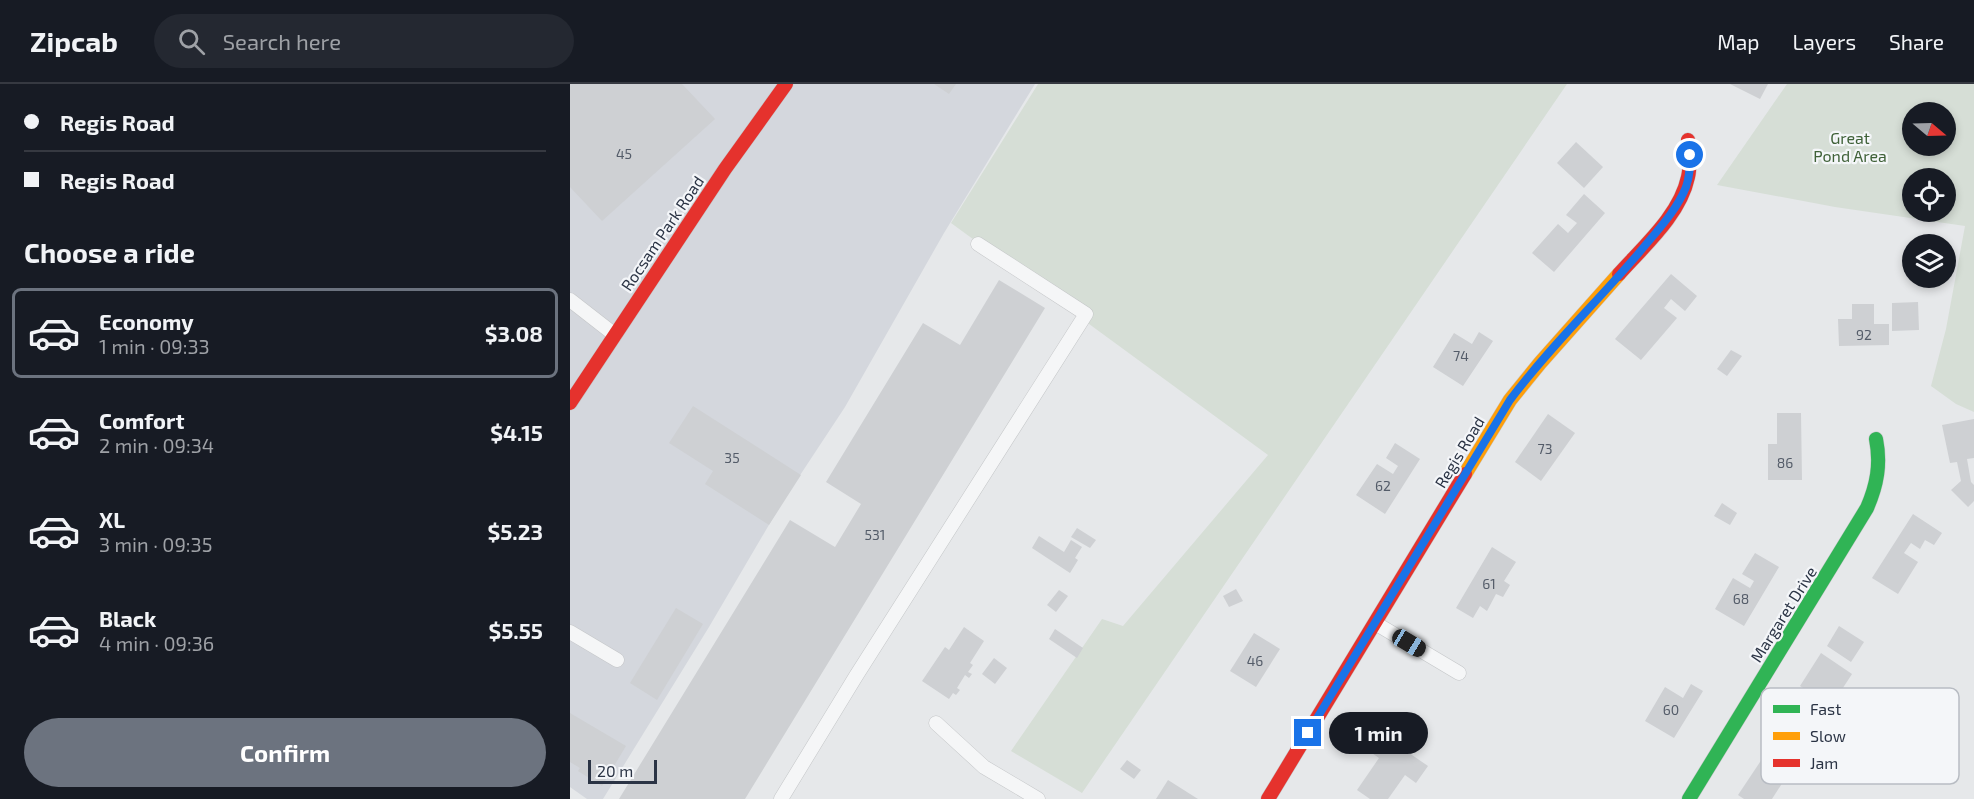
<!DOCTYPE html>
<meta charset="utf-8">
<style>
body{margin:0;font-family:"Exo 2",sans-serif;background:#242831;color:#f1f3f6;height:100vh;display:flex;flex-direction:column;font-size:22px;white-space:nowrap}
*{box-sizing:border-box;margin:0}
p{font-size:20px;color:#9ea1a6}
.icon{flex:none;width:33px;height:33px;fill:none;stroke:currentColor;stroke-width:2;stroke-linecap:round;stroke-linejoin:round}
.map{position:relative;flex:1;overflow:hidden}
.details{display:flex;flex-direction:column;background:#171b24;width:570px}
.details>*{flex:none}
.top-card{display:grid;align-content:center;height:132px;padding:0 24px;background:#171b24}
.needle{width:39px;rotate:109deg}
.controls{position:absolute;left:1332px;top:18px;display:grid;gap:12px}
.controls a{display:grid;place-items:center;width:54px;height:54px;border-radius:50%;background:#171b24;box-shadow:0 3px 9px #0003;font-size:30px}
.scale{position:absolute;left:18px;bottom:15px;width:69px;box-sizing:border-box;padding-left:6px;border:3px solid #2b3445;border-top:0;font-size:16px;line-height:21px;white-space:nowrap;color:#2b3445;-webkit-text-stroke:4px #f4f6f9;paint-order:stroke}
.end{position:absolute;width:27px;height:27px;margin:-14px;border:8px solid #1a73e8;background:#fff;box-shadow:0 0 0 3px #fff}
.from{border-radius:50%}
.bubble{position:absolute;height:42px;border-radius:21px;background:#171b24;box-shadow:0 3px 9px #0003;font-size:20px;font-weight:700;line-height:42px;text-align:center}
.car{position:absolute;width:18px;height:36px;margin:-18px -9px;border-radius:8px;box-shadow:0 0 4px 2px #0007;background:linear-gradient(#222 24%,#8ab4d8 0 40%,#222 0 76%,#8ab4d8 0 86%,#222 0)}
.top-card b{display:flex;align-items:center;gap:21px;height:57px;font-size:22px}
.top-card b+b{border-top:2px solid #363941}
.top-card i{width:15px;height:15px;background:#f1f3f6}
ul{padding:0;list-style:none}
li{display:flex;align-items:center;gap:18px;height:90px;margin:0 12px 9px;padding:0 12px;border:3px solid transparent;border-radius:9px}
li div{flex:1}
li b{display:block;font-size:22px}
li em{font-style:normal;font-weight:700}
li.on{border-color:#6c737f}
li>.icon{width:54px;height:54px;stroke-width:1.5}
h2{padding:0 24px;font-size:27px;line-height:72px}
.action{display:flex;gap:12px;margin-top:auto;padding:12px 24px}
.action a{flex:1;height:69px;border-radius:36px;background:#6c737f;color:#fff;font-size:24px;font-weight:700;line-height:69px;text-align:center}
header{display:flex;align-items:center;gap:36px;box-sizing:border-box;height:84px;padding:0 30px;background:#171b24;border-bottom:2px solid #363941}
header strong{font-size:28px}
nav{display:flex;gap:33px;margin-inline-start:auto;font-size:21px}
.search{width:420px;height:54px;background:#242831;display:flex;align-items:center;gap:15px;box-sizing:border-box;padding:0 21px;border-radius:33px;color:#9ea1a6;font-size:22px}
main{display:flex;flex:1;min-height:0}
.map>svg:first-child{display:block}
</style>
<header>
<strong>Zipcab</strong>
<div class="search"><svg class="icon" aria-label="search" viewBox="0 0 24 24"><circle cx="10" cy="10" r="6"/><path d="M15 15l6 6"/></svg>Search here</div>
<nav><a>Map</a><a>Layers</a><a>Share</a></nav>
</header>
<main>
<section class="details">
<div class="top-card">
<b><i class="from"></i>Regis Road</b>
<b><i></i>Regis Road</b>
</div>
<h2>Choose a ride</h2>
<ul>
<li class="on"><svg class="icon" aria-label="car" viewBox="0 0 24 24"><path d="M5 17H2v-5l4-1 3-4h7l3 4 3 1v5h-3M9 17h6M6 11h13"/><circle cx="7" cy="17" r="2"/><circle cx="17" cy="17" r="2"/></svg><div><b>Economy</b><p>1 min · 09:33</p></div><em>$3.08</em></li>
<li><svg class="icon" aria-label="car" viewBox="0 0 24 24"><path d="M5 17H2v-5l4-1 3-4h7l3 4 3 1v5h-3M9 17h6M6 11h13"/><circle cx="7" cy="17" r="2"/><circle cx="17" cy="17" r="2"/></svg><div><b>Comfort</b><p>2 min · 09:34</p></div><em>$4.15</em></li>
<li><svg class="icon" aria-label="car" viewBox="0 0 24 24"><path d="M5 17H2v-5l4-1 3-4h7l3 4 3 1v5h-3M9 17h6M6 11h13"/><circle cx="7" cy="17" r="2"/><circle cx="17" cy="17" r="2"/></svg><div><b>XL</b><p>3 min · 09:35</p></div><em>$5.23</em></li>
<li><svg class="icon" aria-label="car" viewBox="0 0 24 24"><path d="M5 17H2v-5l4-1 3-4h7l3 4 3 1v5h-3M9 17h6M6 11h13"/><circle cx="7" cy="17" r="2"/><circle cx="17" cy="17" r="2"/></svg><div><b>Black</b><p>4 min · 09:36</p></div><em>$5.55</em></li>
</ul>
<div class="action"><a>Confirm</a></div>
</section>
<div class="map">
<svg width="1404" height="715" viewBox="0 0 1404 715">
<rect width="100%" height="100%" fill="#e6e8ea"/>
<path fill="#d4d7dd" d="M0,0h465l-91,149 -99,174 -62,94 -74,126 -106,172h-16l-17,-12z"/>
<g fill="#d6ded6" fill-rule="evenodd">
<path d="M468,0h529l-485,709 -71,-42 91,-132 21,7 145,-171 -317,-232z"/>
<path d="M1217,0h187v328l-18,-8 -25,-18 15,-57 19,-103 -130,-19 -118,-22zM1342,28h34v34h-34zM1342,94h34v34h-34z"/>
</g>
<g fill="#ced0d3">
<path d="M0,0h112l33,35 -113,102 -32,-34z"/>
<path d="M364,0h22l-7,10z"/>
<path d="M1160,0h38l-8,15z"/>
<path d="M1006,58l27,25 -19,21 -27,-25z"/>
<path d="M1014,110l21,19 -51,59 -22,-19 26,-29 10,9 9,-10 -11,-8z"/>
<path d="M1101,190l26,22 -12,15 -14,-12 -7,9 13,10 -36,42 -26,-21z"/>
<path d="M429,196l46,28 -300,491h-126l171,-279 45,27 26,-43 -35,-22 97,-159 37,22z"/>
<path d="M1348,218l1,28 -27,1v-28z"/>
<path d="M1282,220h22v20h15v21l-50,1 -1,-27h14z"/>
<path d="M909,248l14,9 -30,45 -30,-19 21,-34 18,11z"/>
<path d="M1161,266l11,6 -15,20 -10,-7z"/>
<path d="M123,322l108,69 -32,50 -64,-41 8,-13 -44,-28z"/>
<path d="M1207,329h24l1,67h-34v-36h9z"/>
<path d="M978,330l27,19 -34,48 -26,-19z"/>
<path d="M1404,335v39l-7,1 4,23 3,3v16l-6,6 -17,-17 10,-9 -4,-19 -7,1 -8,-38z"/>
<path d="M825,359l25,16 -35,55 -29,-19 21,-31 16,10 5,-8 -12,-8z"/>
<path d="M1152,419l15,10 -7,12 -16,-9z"/>
<path d="M1343,430l29,19 -8,12 -9,-5 -5,9 -9,-6 -7,10 14,9 -20,32 -26,-16z"/>
<path d="M507,444l19,12 -6,8 -19,-11z"/>
<path d="M469,452l25,16 7,-12 11,7 -7,11 3,2 -8,13 -38,-25z"/>
<path d="M922,463l24,15 -12,19 6,4 -7,12 -7,-3 -9,17 -7,-5 -7,12 -17,-10z"/>
<path d="M1185,469l24,14 -35,59 -29,-17 18,-31 17,10 4,-7 -12,-7z"/>
<path d="M666,505l7,12 -14,6 -6,-11z"/>
<path d="M489,506l9,6 -12,16 -9,-7z"/>
<path d="M106,524l27,16 -46,76 -27,-17z"/>
<path d="M1269,542l25,16 -13,20 -24,-16z"/>
<path d="M394,543l20,14 -14,22 3,2 -5,7 4,2 -3,4 -4,-3 -8,13 3,2 -4,5 -3,-2 -4,6 -27,-18 23,-34 4,3z"/>
<path d="M485,545l28,19 -6,10 -28,-19z"/>
<path d="M684,549l26,16 -24,38 -26,-16z"/>
<path d="M1251,569l31,21 -21,32 -31,-20z"/>
<path d="M424,574l13,10 -12,16 -13,-10z"/>
<path d="M1121,600l12,7 -29,47 -29,-17 20,-34 18,11z"/>
<path d="M0,629l56,33 -24,40 -24,-15 2,-3 -10,-6z"/>
<path d="M810,649l48,33 -12,17 -11,-8 -17,24h-18l-13,-9 22,-32 -10,-7z"/>
<path d="M1202,660l25,16 -25,39h-28l-6,-4z"/>
<path d="M557,676l14,10 -7,9 -14,-10z"/>
<path d="M598,696l30,19h-42z"/>
</g>
<g fill="none" stroke-linecap="round" stroke-linejoin="round">
<g stroke="#c4c6c8" stroke-width="15">
<g id="lane">
<path d="M0,216l45,35"/>
<path d="M805,539l84,50"/>
<path d="M0,548l47,28"/>
<path d="M366,639l48,44 54,32"/>
<path d="M211,715l75,-123 230,-362 -108,-70"/>
</g>
</g>
<g stroke="#c4c6c8" stroke-width="15">
<path id="fast" d="M1119,715l178,-291c10,-23 14,-44 9,-69"/>
</g>
<g stroke="#c4c6c8" stroke-width="15">
<path id="slow" d="M895,390l45,-74 30,-37 79,-89"/>
</g>
<g stroke="#c4c6c8" stroke-width="15">
<g id="jam">
<path d="M1049,190c25,-28 61,-59 69,-97 3,-12 1,-25 0,-37"/>
<path d="M0,319l155,-234 61,-85"/>
<path d="M698,715l197,-325"/>
</g>
</g>
<use href="#lane" stroke="#f5f6f7" stroke-width="14"/>
<use href="#fast" stroke="#30b455" stroke-width="14"/>
<use href="#slow" stroke="#ff9f0a" stroke-width="14"/>
<use href="#jam" stroke="#e5322d" stroke-width="14"/>
</g>
<g fill="none" stroke-linecap="round" stroke-linejoin="round">
<path stroke="#1a73e8" stroke-width="8" d="M738,649l202,-333c39,-52 86,-97 128,-146 17,-21 38,-42 48,-67 4,-11 4,-21 4,-32"/>
</g>
<g text-anchor="middle" dominant-baseline="central" stroke-width="4.5" stroke-linejoin="round" paint-order="stroke">
<g font-size="14" fill="#545c69">
<text x="54" y="69">45</text>
<text x="1294" y="250">92</text>
<text x="891" y="271">74</text>
<text x="975" y="364">73</text>
<text x="162" y="373">35</text>
<text x="1215" y="378">86</text>
<text x="813" y="401">62</text>
<text x="305" y="450">531</text>
<text x="919" y="499">61</text>
<text x="1171" y="514">68</text>
<text x="685" y="576">46</text>
<text x="1101" y="625">60</text>
</g>
<g font-size="16" fill="#3f6138" stroke="#f4f6f9">
<text x="1280" y="53">Great<tspan x="1280" dy="18">Pond Area</tspan></text>
</g>
<g font-size="16" fill="#2b3445" stroke="#f4f6f9">
<text transform="translate(92 149) rotate(-56)">Rocsam Park Road</text>
<text transform="translate(889 368) rotate(-59)">Regis Road</text>
<text transform="translate(1213 530) rotate(-58)">Margaret Drive</text>
</g>
</g>
<rect x="1191" y="604" width="198" height="96" rx="9" fill="#f4f6f9" stroke="#b8bcc3" stroke-width="1.5"/>
<rect x="1203" y="621" width="27" height="8" fill="#30b455"/>
<rect x="1203" y="648" width="27" height="8" fill="#ff9f0a"/>
<rect x="1203" y="675" width="27" height="8" fill="#e5322d"/>
<g font-size="16" fill="#2b3445">
<text x="1240" y="631">Fast</text>
<text x="1240" y="658">Slow</text>
<text x="1240" y="685">Jam</text>
</g>
</svg>
<div class="controls">
<a><svg class="needle" viewBox="-14 -14 28 28"><path d="M0-13l5 13h-10z" fill="#e53935"/><path d="M0 13l5-13h-10z" fill="#9ea1a6"/></svg></a>
<a><svg class="icon" aria-label="locate" viewBox="0 0 24 24"><circle cx="12" cy="12" r="6"/><path d="M12 2v4M12 18v4M2 12h4M18 12h4"/></svg></a>
<a><svg class="icon" aria-label="layers" viewBox="0 0 24 24"><path d="M12 4l9 5-9 5-9-5zM3 14l9 5 9-5"/></svg></a>
</div>
<div class="scale">20 m</div>
<i class="end from" style="left:1120px;top:71px"></i>
<i class="end" style="left:738px;top:649px"></i>
<div class="bubble" style="left:759px;top:628px;width:99px">1 min</div>
<i class="car" style="left:839px;top:559px;rotate:121deg"></i>
</div>
</main>
